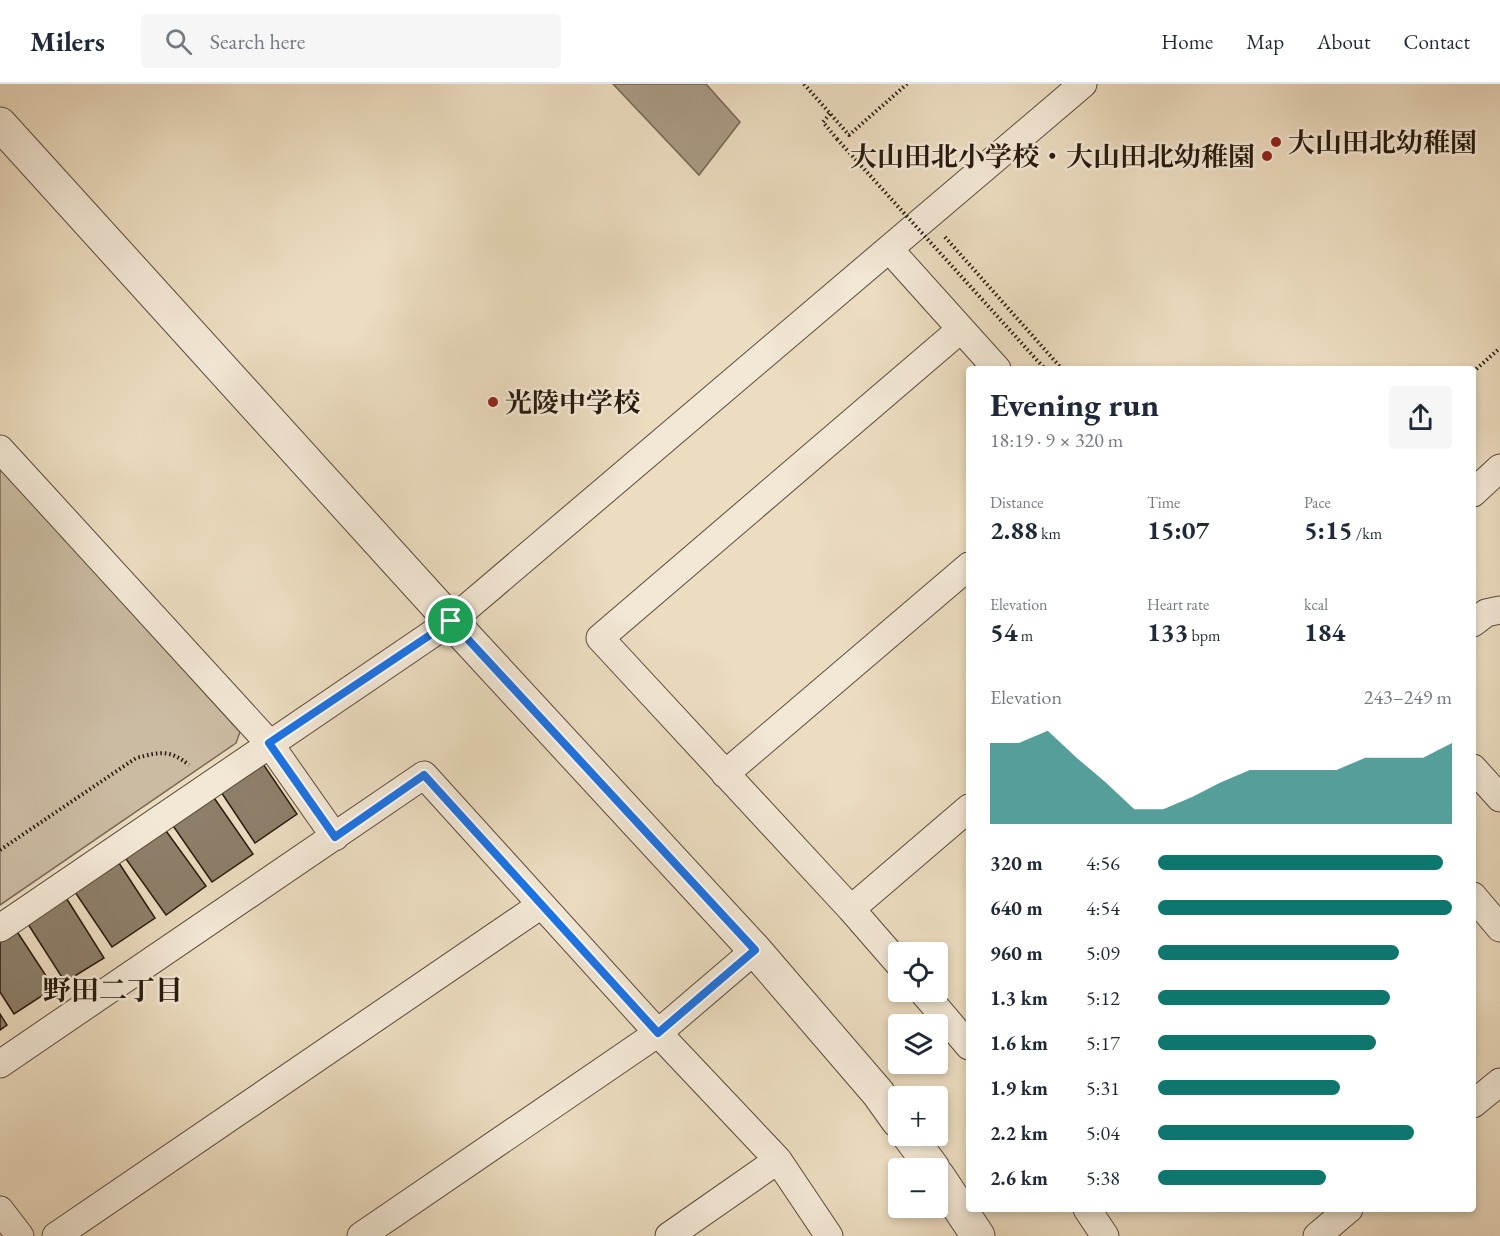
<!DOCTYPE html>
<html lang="en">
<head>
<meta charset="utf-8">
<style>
  :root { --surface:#fff; --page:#f6f6f7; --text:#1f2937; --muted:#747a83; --line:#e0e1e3; --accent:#0f766e }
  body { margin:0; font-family:"EB Garamond","Noto Serif JP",serif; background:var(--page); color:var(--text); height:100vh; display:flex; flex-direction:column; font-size:22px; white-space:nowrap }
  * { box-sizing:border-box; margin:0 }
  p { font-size:20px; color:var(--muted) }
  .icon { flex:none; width:33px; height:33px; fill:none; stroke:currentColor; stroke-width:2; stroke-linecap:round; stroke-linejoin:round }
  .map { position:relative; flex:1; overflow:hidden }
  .details { position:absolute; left:966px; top:282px; width:510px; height:846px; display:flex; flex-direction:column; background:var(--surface); border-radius:6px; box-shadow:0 3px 9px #0003 }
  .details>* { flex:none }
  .controls { position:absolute; left:888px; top:858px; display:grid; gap:12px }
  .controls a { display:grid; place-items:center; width:60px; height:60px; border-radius:6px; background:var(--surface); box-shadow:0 3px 9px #0003; font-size:30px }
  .pin { position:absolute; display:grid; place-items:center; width:51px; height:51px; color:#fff; margin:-26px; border:3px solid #fff; border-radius:50%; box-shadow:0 2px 6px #0007 }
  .round { display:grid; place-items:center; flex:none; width:63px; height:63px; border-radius:6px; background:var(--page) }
  .headline { display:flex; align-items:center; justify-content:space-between; height:102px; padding:0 24px }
  h1 { font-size:33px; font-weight:700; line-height:45px }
  .stats { display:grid; grid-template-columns:repeat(3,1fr); gap:9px; height:102px; padding:6px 24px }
  .stats div { display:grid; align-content:center }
  .stats b { font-size:26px; font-weight:700 }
  .stats small { font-size:16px; font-weight:400 }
  .stats p { font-size:16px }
  .chart { height:168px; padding:12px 24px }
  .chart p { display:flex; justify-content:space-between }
  .chart svg { width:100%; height:108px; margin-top:6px; fill:var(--accent); opacity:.7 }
  ul { padding:0 24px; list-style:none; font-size:20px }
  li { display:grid; grid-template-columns:96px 72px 1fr; align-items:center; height:45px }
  li i { height:15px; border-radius:8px; background:var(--accent) }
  header { display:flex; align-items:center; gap:36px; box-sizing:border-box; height:84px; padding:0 30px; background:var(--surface); border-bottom:2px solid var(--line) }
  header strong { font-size:28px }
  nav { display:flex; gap:33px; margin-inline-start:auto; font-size:21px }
  .search { width:420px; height:54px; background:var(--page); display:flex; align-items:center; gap:15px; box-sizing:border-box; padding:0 21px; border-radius:6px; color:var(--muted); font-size:22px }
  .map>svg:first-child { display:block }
</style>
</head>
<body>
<header>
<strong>Milers</strong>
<div class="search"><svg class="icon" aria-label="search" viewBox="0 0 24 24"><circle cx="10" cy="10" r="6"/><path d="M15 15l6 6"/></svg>Search here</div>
<nav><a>Home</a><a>Map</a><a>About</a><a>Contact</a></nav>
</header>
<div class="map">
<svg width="1500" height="1152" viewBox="0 0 1500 1152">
  <rect width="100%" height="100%" fill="#ecdcc0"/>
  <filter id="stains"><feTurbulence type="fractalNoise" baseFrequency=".00333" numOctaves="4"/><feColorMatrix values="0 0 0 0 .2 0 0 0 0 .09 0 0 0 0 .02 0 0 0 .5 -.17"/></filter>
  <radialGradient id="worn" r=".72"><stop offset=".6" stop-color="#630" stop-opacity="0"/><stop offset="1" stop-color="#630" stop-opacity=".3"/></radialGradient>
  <path fill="#cbbba2" stroke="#7a6a58" stroke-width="1.5" d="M 0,383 L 240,648 L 236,659 L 0,821 Z"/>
  <path fill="#a99a83" stroke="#756754" stroke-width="1.5" d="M 613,0 L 706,0 L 740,38 L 699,91 Z"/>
  <path fill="#8e7f6a" stroke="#281a0d" stroke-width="1.5" d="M 259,674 L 297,730 L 255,759 L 217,702 Z
    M 210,708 L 253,770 L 212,798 L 169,736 Z
    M 161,740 L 206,802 L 166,831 L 121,768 Z
    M 117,776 L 155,834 L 112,863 L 73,805 Z
    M 65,812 L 104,874 L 65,898 L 26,837 Z
    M 14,843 L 54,904 L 14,930 L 0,908 L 0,852 Z
    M 0,930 L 7,941 L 0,946 Z"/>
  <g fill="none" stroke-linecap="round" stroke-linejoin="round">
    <g stroke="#594a3a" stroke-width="29">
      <path id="minor" d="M 890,166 L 997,285
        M 0,365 L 269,659 L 335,753
        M 1473,409 L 1500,384
        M 1473,539 L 1486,529 L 1500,526
        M 1473,684 L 1500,714
        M 725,690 L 969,482
        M 1473,812 L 1500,844
        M 851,825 L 969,724
        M 0,844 L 451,537 L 1083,0
        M 898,879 L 851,825 L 600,554 L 961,245
        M 923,908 L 969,962
        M 0,980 L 424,691 L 658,949 L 778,1076 L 829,1152
        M 1473,1020 L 1500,998
        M 1087,1125 L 1105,1152
        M 0,1126 L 20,1152
        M 56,1152 L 541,821
        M 361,1152 L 658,949 L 755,866
        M 669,1152 L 778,1076
        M 1317,1152 L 1349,1125"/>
    </g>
    <g stroke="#594a3a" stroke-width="35">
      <path id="tertiary" d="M 0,40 L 451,537 L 755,866 L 878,1009 L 898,1037
        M 909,1052 L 933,1084
        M 938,1092 L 978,1152"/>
    </g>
    <path stroke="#281a0d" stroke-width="4" stroke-dasharray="1.5 3" stroke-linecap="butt" d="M 804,0 L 849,51 L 907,0
      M 830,30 L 823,38 L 837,55
      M 945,153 L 1062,285
      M 1473,288 L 1500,264
      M 0,766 L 136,674 C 160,668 169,665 189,681"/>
    <use href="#minor" stroke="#f3e8d6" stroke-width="27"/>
    <use href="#tertiary" stroke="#f3e8d6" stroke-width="33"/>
    <path stroke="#281a0d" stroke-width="4" stroke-dasharray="1.5 3" stroke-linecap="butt" d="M 837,55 L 1045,285"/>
  </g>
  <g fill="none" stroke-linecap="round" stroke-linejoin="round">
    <g stroke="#fff" stroke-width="12">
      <path id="route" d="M 451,537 L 755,866 L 658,949 L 424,691 L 335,753 L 269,659 Z"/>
    </g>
    <use href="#route" stroke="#1a73e8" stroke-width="8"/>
  </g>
  <g fill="#8f2418" stroke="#f3e8d6" stroke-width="2">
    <circle cx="1276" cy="58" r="6"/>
    <circle cx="1267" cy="72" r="6"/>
    <circle cx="493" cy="318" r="6"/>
  </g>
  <g text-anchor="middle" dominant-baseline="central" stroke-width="5" stroke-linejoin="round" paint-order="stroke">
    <g font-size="27" font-weight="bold" fill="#281a0d" stroke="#f3e8d6" text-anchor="start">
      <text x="1288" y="58">大山田北幼稚園</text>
      <text x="1255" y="72" text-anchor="end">大山田北小学校・大山田北幼稚園</text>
      <text x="505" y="318">光陵中学校</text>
    </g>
    <g font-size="28" font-weight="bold" fill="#281a0d" stroke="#f3e8d6">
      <text x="113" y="906">野田二丁目</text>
    </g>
  </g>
  <rect width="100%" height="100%" filter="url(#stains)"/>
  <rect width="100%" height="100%" fill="url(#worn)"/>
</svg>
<div class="controls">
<a><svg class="icon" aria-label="locate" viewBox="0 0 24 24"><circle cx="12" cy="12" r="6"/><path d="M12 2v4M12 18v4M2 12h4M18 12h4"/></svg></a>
<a><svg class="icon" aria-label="layers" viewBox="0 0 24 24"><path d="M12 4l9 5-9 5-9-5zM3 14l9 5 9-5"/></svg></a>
<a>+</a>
<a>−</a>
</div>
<div class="pin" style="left:451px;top:537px;background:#1e9e55"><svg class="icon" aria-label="arrive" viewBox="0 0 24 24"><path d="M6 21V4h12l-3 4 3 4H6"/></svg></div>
<section class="details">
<div class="headline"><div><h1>Evening run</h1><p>18:19 · 9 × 320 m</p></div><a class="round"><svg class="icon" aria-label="share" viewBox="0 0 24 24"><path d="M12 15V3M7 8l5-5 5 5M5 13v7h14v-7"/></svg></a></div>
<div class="stats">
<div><p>Distance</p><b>2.88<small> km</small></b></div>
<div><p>Time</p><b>15:07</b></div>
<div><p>Pace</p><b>5:15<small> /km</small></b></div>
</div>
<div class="stats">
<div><p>Elevation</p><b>54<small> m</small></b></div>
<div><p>Heart rate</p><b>133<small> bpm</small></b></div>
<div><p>kcal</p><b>184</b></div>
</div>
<div class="chart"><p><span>Elevation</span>243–249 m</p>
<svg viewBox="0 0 160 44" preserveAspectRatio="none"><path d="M0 44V11L10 11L20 6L30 17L40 27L50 38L60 38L70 33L80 27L90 22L100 22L110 22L120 22L130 17L140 17L150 17L160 11V44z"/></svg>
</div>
<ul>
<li><b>320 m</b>4:56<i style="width:97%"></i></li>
<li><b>640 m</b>4:54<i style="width:100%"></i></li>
<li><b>960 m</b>5:09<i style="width:82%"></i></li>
<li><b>1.3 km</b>5:12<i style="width:79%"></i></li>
<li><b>1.6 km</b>5:17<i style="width:74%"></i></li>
<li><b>1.9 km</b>5:31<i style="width:62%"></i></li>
<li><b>2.2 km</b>5:04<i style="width:87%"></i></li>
<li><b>2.6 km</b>5:38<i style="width:57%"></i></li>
</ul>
</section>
</div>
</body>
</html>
